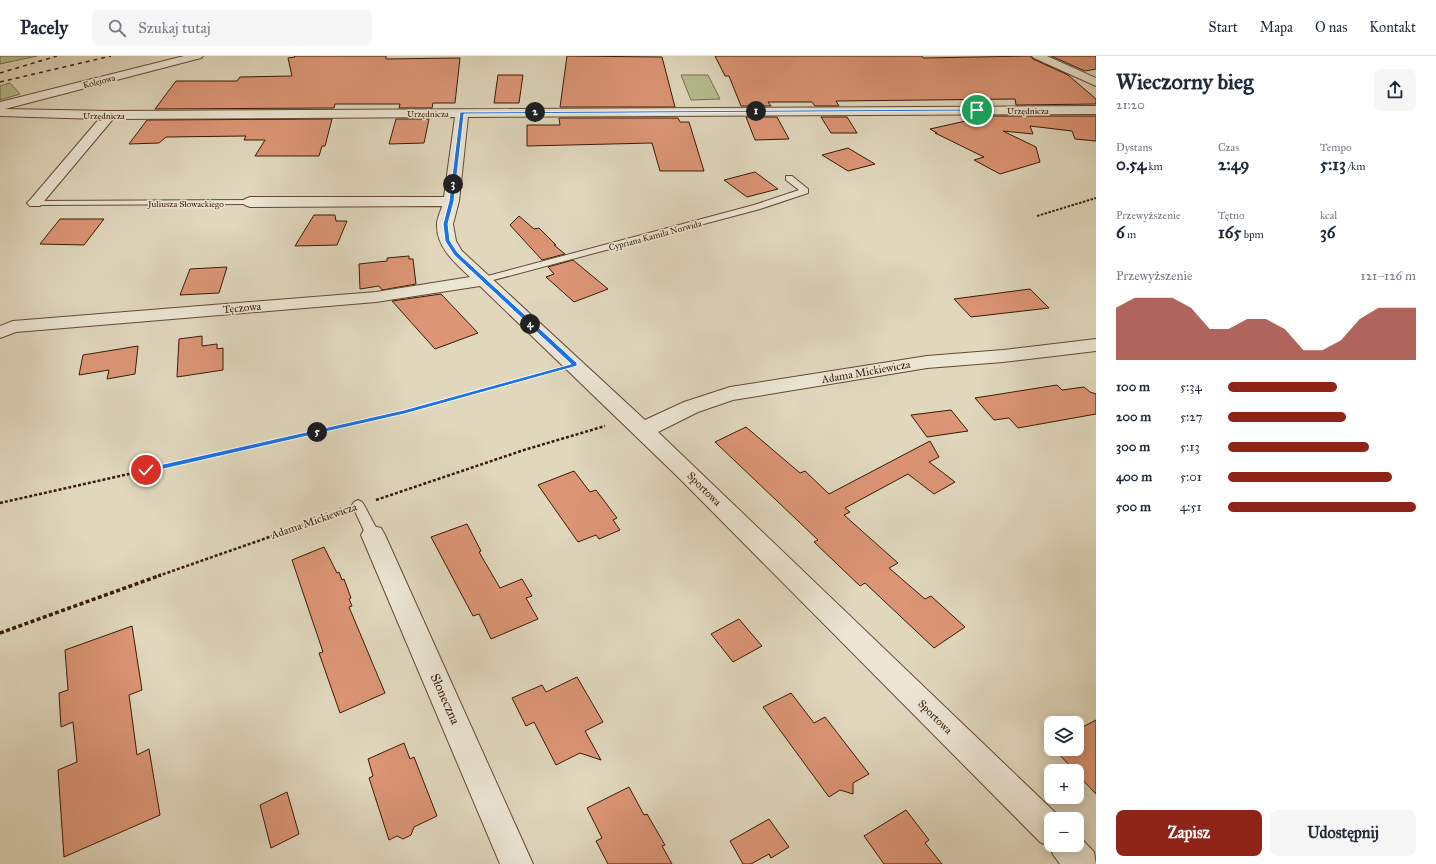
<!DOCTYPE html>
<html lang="pl">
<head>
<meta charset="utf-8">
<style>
  :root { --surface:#fff; --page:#f6f6f7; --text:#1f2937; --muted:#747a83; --line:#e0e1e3; --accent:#8f2418 }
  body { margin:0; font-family:"IM FELL Great Primer",serif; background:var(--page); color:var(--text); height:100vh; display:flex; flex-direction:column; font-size:15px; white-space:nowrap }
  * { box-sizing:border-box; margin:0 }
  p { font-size:13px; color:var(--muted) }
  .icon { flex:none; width:22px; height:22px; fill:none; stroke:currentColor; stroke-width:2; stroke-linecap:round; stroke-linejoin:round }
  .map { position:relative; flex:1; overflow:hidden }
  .panel { display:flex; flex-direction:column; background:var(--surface); width:340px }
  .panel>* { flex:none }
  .controls { position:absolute; left:1044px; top:660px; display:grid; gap:8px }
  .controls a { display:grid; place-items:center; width:40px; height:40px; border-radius:8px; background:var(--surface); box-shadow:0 2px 10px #0003; font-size:20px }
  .pin { position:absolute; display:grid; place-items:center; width:34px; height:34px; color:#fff; margin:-17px; border:2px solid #fff; border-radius:50%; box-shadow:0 1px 4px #0007 }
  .km { position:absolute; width:20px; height:20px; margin:-10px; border-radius:50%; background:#222; color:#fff; font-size:11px; line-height:20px; text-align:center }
  .round { display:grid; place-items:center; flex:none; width:42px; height:42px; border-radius:8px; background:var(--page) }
  .summary { display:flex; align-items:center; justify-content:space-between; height:68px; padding:0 20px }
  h1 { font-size:22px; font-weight:700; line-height:30px }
  .metrics { display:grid; grid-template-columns:repeat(3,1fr); gap:6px; height:68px; padding:4px 20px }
  .metrics div { display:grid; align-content:center }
  .metrics b { font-size:17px; font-weight:700 }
  .metrics small { font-size:11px; font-weight:400 }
  .metrics p { font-size:11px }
  .chart { height:112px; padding:8px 20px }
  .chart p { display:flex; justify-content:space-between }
  .chart svg { width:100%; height:72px; margin-top:4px; fill:var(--accent); opacity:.7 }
  .button { display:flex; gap:8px; margin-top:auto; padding:8px 20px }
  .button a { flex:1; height:46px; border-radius:8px; background:var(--accent); color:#fff; font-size:16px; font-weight:700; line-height:46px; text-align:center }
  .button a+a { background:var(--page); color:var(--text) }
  ul { padding:0 20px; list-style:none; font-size:13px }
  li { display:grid; grid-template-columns:64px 48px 1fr; align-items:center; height:30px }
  li i { height:10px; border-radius:5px; background:var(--accent) }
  header { display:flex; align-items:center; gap:24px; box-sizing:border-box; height:56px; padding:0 20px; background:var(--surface); border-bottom:1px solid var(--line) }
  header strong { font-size:19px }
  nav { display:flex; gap:22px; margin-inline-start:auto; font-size:14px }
  .search { width:280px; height:36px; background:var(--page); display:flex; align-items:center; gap:10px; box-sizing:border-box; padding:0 14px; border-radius:8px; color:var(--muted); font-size:15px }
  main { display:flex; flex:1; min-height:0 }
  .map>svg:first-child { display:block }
</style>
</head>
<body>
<header>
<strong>Pacely</strong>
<div class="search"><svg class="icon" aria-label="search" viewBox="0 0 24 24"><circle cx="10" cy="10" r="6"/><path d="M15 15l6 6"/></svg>Szukaj tutaj</div>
<nav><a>Start</a><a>Mapa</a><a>O nas</a><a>Kontakt</a></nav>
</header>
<main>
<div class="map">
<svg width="1096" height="808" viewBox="0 0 1096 808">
  <rect width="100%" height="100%" fill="#e0d7bd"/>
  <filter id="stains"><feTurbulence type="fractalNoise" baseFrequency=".005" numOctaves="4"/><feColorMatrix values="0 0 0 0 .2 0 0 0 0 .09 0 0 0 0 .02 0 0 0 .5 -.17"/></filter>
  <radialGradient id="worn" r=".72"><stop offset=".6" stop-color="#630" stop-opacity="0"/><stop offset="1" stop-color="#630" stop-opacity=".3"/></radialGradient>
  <path fill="#b5be8f" stroke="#786c4a" d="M 0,0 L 37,0 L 0,8 Z
    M 681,19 L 708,19 L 720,43 L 691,44 Z
    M 10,27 L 20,38 L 0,44 L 0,30 Z"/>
  <path fill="#dc9575" stroke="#3a1a05" d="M 294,0 L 386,0 L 386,3 L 460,2 L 455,47 L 433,47 L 432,52 L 399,52 L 400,48 L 335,48 L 334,52 L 155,53 L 176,25 L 237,25 L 240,21 L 292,20 L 288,2 L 295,1 Z
    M 567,0 L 662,1 L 675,51 L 560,51 Z
    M 715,0 L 921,0 L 924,2 L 1030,0 L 1033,3 L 1068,19 L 1096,43 L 1096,48 L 1016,49 L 1015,43 L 836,45 L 839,50 L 815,50 L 812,46 L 768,46 L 771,50 L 741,50 L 729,20 L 725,20 Z
    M 1051,0 L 1096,0 L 1096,13 L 1085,15 Z
    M 498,19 L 523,19 L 519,47 L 494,47 Z
    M 988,60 L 1096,60 L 1096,85 L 1075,83 L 1072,75 L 1030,70 L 1033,78 L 1003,75 L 1036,91 L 1040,106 L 1000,118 L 974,104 L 984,101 L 935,77 L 937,77 L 930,73 Z
    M 746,61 L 777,61 L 789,83 L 755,84 Z
    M 821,61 L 847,61 L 857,77 L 831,77 Z
    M 559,62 L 678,62 L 680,66 L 689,66 L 704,115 L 660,115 L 652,87 L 527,90 L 527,69 L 560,69 Z
    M 332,63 L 325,90 L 322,90 L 319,100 L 255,100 L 265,84 L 244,84 L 246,80 L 166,81 L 159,87 L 129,88 L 147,64 Z
    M 396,63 L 429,63 L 424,87 L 389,88 Z
    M 848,92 L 875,108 L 848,115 L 822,99 Z
    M 755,116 L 778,133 L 747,141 L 724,124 Z
    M 314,159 L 335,159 L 336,165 L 347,165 L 337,189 L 295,190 Z
    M 519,160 L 534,173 L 539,172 L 556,189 L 554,189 L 565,198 L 542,204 L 510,169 Z
    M 60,163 L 104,163 L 84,189 L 40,188 Z
    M 409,200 L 409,203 L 413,203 L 416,228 L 382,234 L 379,230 L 360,233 L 359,208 L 387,205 L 387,202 Z
    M 573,204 L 608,233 L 574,246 L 546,221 L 554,218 L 548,211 Z
    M 227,211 L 219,237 L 180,239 L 190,213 Z
    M 1030,233 L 1049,252 L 971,261 L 954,243 Z
    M 441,238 L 478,277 L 435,293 L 392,245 Z
    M 202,280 L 202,290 L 217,288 L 217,293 L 223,292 L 223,314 L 177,321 L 179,283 Z
    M 138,290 L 135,318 L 107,323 L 109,314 L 79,319 L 83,299 Z
    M 1057,329 L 1062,334 L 1084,331 L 1090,336 L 1096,338 L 1096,358 L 1018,372 L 1009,362 L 994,364 L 975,342 Z
    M 951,354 L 968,375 L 927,381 L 911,359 Z
    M 746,371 L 800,417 L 805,415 L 829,438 L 930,385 L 939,401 L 929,406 L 955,426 L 934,438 L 908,418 L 845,452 L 850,456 L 844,459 L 898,507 L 889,512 L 925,543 L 931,540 L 965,571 L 934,592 L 865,527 L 860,530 L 814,486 L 818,484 L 715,386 Z
    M 574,415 L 590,436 L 596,434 L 617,462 L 613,464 L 620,474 L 599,483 L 596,479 L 578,486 L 538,429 Z
    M 467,468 L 481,495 L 479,496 L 500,532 L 522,523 L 532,540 L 526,542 L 538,563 L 491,583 L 479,558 L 473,560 L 431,481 Z
    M 324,491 L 337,517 L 339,516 L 342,524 L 344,523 L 351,542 L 349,543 L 352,550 L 349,551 L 385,637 L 340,657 L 319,597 L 323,596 L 292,504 Z
    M 739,563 L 762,590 L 733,606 L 711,578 Z
    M 132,570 L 142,634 L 129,639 L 137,699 L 149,693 L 160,759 L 64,801 L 58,714 L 77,706 L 73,666 L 61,671 L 59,637 L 68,634 L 65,594 Z
    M 577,621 L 603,666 L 585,675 L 601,704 L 580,697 L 556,709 L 534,666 L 526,670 L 512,642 L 542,629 L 546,636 Z
    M 791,637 L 814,667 L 825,661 L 869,718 L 853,727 L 853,738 L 840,734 L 829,741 L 763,651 Z
    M 1096,664 L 1096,738 L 1077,718 L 1077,715 L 1075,715 L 1054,693 L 1077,693 L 1077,674 Z
    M 404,687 L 410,703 L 414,701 L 437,760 L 414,771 L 411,779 L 403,783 L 397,780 L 389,784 L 369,722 L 373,720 L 368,703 Z
    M 629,731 L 644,759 L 647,758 L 665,789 L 662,790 L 672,808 L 608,808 L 596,785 L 602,782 L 587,752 Z
    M 287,736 L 299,778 L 271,792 L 260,749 Z
    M 906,754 L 929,784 L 925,787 L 942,808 L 884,808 L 864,780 Z
    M 769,763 L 789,791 L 771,802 L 769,798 L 751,808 L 743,808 L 730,785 Z"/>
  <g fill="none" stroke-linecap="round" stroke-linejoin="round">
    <g stroke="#644933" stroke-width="2">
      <path id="service" d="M 786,120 L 792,120 L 808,133 L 808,137 L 760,153 L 486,226 L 480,226 L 478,224 L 480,222 L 754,149 L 799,134 L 786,124 Z
        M 250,144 L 254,146 L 253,148 L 35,149 L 31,147 L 35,145 Z
        M 358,444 L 362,446 L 364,449 L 380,479 L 378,483 L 373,484 L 368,483 L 366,479 L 352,449 L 354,446 Z"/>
    </g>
    <g stroke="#644933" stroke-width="2">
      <path id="minor" d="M 184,0 L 203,0 L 201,2 L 5,53 L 109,55 L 1096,50 L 1096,58 L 468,61 L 459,145 L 453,168 L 456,185 L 462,195 L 645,364 L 684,346 L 730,331 L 927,300 L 1003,294 L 1096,283 L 1096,295 L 1003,306 L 927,312 L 733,344 L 698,356 L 658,376 L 1062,763 L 1051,763 L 1051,789 L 1077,789 L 1077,778 L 1094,796 L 1096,808 L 1060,808 L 1054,800 L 1049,790 L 1040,786 L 678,421 L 480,230 L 376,246 L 16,276 L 0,282 L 0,270 L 13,265 L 376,236 L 470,221 C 455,207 436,191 437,168 C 437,162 441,155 442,150 L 250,151 L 245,149 L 242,146 L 245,143 L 250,141 L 444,141 L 455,61 L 113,63 L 40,150 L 30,150 L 27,147 L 30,144 L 99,63 L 0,60 L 0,46 Z
        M 1032,0 L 1047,0 L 1096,22 L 1096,30 L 1034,2 Z
        M 373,470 L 381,472 L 385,479 L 533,808 L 500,808 L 361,479 L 365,472 Z"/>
    </g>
    <path stroke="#3a1a05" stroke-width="2" stroke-dasharray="2.5 1.5" stroke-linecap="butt" d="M 1037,160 L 1096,142"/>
    <path stroke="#3a1a05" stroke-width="2.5" stroke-dasharray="3 2" stroke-linecap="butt" d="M 376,444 L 524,394 L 605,370
      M 0,447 L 404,356 L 549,316
      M 158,520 L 341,456"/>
    <path stroke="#3a1a05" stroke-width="3.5" stroke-dasharray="4 2.5" stroke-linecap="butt" d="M 0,577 L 161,519"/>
    <use href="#service" fill="#ebe5d4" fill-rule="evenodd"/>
    <use href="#minor" fill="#ebe5d4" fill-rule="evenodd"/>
    <path stroke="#3a1a05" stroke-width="1.5" stroke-dasharray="4 4" stroke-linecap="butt" d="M 0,17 L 57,0
      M 0,26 L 111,0"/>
  </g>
  <path fill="#1a73e8" stroke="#fff" d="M 977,53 L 978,55 L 464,58 L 454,145 L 448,168 L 450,185 L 458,197 L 577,307 L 577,310 L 404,358 L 146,417 L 143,414 L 146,412 L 404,354 L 571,308 L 454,199 L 445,185 L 443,168 L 449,145 L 460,56 Z"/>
  <g text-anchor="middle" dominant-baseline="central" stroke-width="3" stroke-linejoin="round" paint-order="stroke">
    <g font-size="9" fill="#3a1a05" stroke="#ebe5d4">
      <text transform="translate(99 25) rotate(-14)">Kolejowa</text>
      <text x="1028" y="54">Urzędnicza</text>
      <text x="428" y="57">Urzędnicza</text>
      <text x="104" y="59">Urzędnicza</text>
      <text x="186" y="147">Juliusza Słowackiego</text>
      <text transform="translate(655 179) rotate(-15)">Cypriana Kamila Norwida</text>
    </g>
    <g font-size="11" fill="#3a1a05" stroke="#ebe5d4">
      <text transform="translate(242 252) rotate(-5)">Tęczowa</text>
      <text transform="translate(866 316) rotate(-10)">Adama Mickiewicza</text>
      <text transform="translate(704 433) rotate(45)">Sportowa</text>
      <text transform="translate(314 465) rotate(-19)">Adama Mickiewicza</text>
      <text transform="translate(935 661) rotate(45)">Sportowa</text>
    </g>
    <g font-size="13" fill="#3a1a05" stroke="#ebe5d4">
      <text transform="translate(445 643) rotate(66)">Słoneczna</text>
    </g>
  </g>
  <rect width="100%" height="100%" filter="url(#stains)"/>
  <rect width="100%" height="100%" fill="url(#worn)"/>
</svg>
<div class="controls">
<a><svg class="icon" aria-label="layers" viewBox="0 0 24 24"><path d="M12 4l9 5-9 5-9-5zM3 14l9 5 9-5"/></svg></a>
<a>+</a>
<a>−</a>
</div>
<div class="pin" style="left:977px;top:54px;background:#1e9e55"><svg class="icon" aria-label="arrive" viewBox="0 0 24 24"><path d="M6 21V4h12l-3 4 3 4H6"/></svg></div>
<div class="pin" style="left:146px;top:414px;background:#d93025"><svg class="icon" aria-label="check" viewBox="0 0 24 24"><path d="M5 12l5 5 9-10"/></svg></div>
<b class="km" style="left:756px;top:55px">1</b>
<b class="km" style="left:535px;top:56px">2</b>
<b class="km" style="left:453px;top:128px">3</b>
<b class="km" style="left:530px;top:268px">4</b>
<b class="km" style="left:317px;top:376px">5</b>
</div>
<section class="panel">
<div class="summary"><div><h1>Wieczorny bieg</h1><p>21:20</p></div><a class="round"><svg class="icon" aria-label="share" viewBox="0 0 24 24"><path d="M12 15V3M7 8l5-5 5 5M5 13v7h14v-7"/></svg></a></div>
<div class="metrics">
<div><p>Dystans</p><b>0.54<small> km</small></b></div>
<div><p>Czas</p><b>2:49</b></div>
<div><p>Tempo</p><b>5:13<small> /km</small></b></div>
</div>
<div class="metrics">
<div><p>Przewyższenie</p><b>6<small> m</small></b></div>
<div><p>Tętno</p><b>165<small> bpm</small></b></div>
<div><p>kcal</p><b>36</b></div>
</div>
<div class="chart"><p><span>Przewyższenie</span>121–126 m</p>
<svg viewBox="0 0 160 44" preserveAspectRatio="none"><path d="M0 44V12L10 6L20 6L30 6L40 12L50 25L60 25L70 19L80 19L90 25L100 38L110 38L120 32L130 19L140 12L150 12L160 12V44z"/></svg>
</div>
<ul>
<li><b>100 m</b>5:34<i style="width:58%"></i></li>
<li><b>200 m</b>5:27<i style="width:63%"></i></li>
<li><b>300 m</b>5:13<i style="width:75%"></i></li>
<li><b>400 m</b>5:01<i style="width:87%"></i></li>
<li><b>500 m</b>4:51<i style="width:100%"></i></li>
</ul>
<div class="button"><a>Zapisz</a><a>Udostępnij</a></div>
</section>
</main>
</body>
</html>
